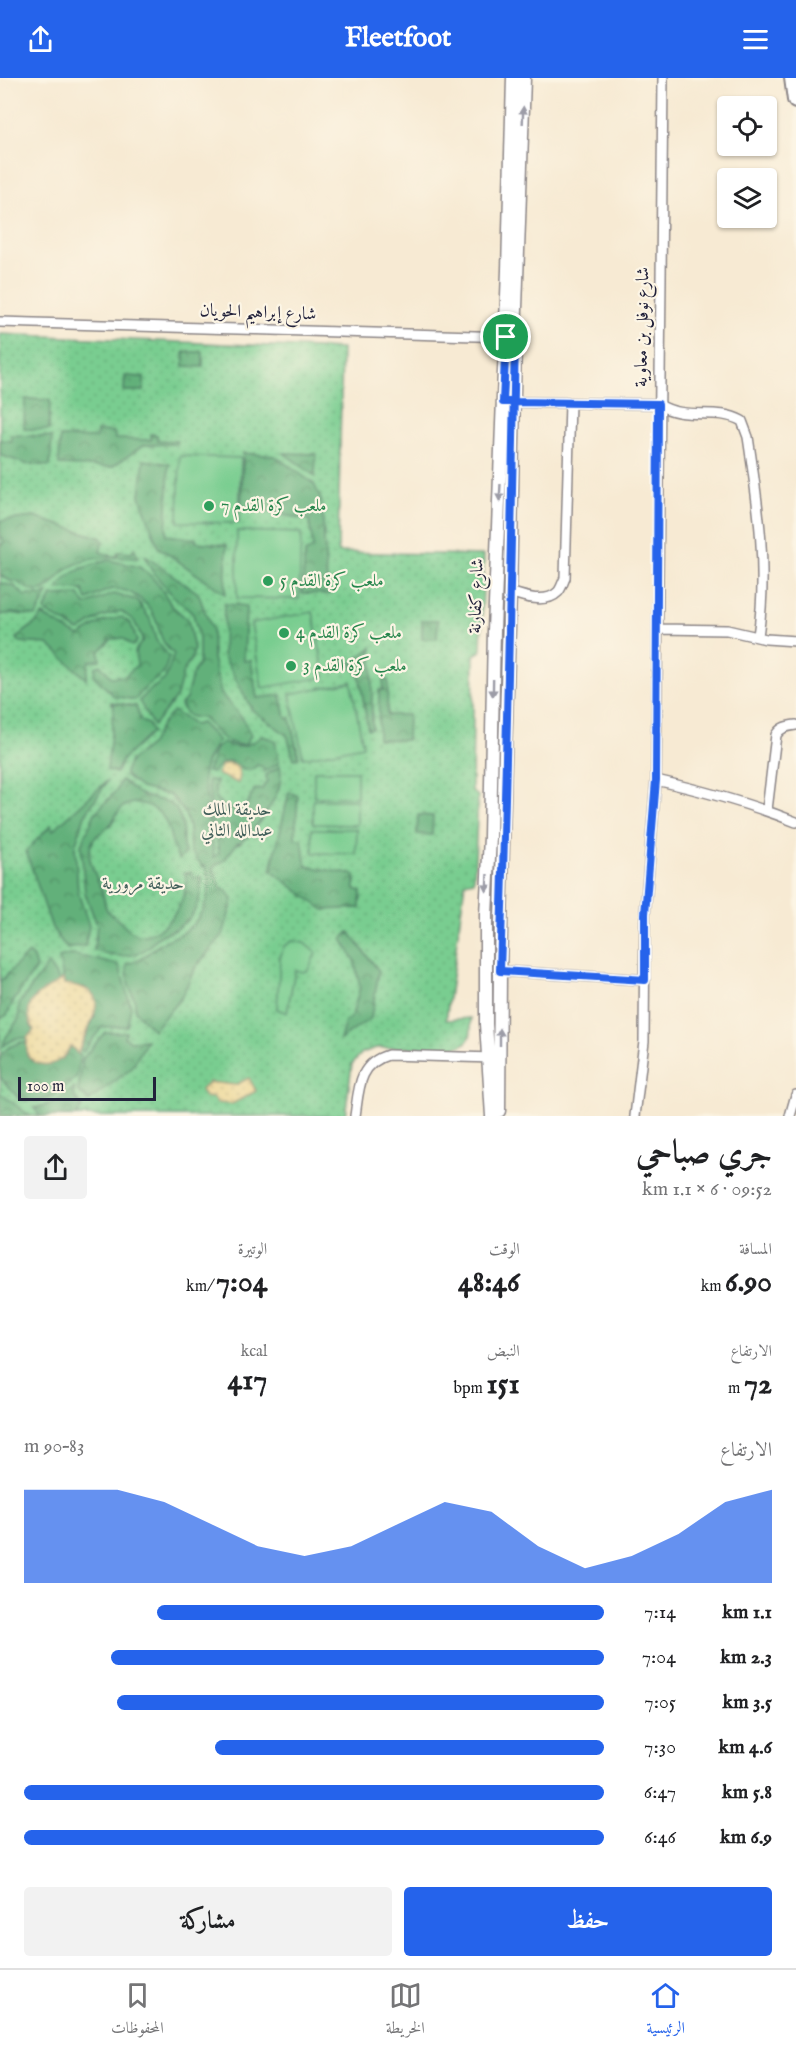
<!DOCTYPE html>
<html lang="ar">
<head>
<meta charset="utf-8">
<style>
  :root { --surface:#fff; --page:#f2f2f2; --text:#202124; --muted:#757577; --line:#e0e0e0; --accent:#2563eb }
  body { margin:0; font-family:"IM FELL English",Amiri,serif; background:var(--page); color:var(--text); direction:rtl; height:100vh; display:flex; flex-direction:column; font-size:22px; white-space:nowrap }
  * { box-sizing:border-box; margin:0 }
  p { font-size:20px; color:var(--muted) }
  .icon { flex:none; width:33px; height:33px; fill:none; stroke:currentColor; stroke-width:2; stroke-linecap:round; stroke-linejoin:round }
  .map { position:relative; height:1038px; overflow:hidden; direction:ltr }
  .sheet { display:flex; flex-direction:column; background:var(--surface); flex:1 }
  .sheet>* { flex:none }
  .controls { position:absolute; left:717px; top:18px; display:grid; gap:12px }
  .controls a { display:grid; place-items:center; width:60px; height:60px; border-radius:6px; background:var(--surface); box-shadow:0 2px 4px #0004; font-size:30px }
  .scale { position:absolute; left:18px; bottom:15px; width:138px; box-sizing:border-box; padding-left:6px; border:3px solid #22223b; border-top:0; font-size:16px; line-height:21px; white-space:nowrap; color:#22223b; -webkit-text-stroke:4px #fcf5e5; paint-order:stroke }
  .pin { position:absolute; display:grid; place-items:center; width:51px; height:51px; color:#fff; margin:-26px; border:3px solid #fff; border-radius:50%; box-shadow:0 2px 6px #0007 }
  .round { display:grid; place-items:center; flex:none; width:63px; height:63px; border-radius:6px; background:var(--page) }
  .overview { display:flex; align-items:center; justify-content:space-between; height:102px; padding:0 24px }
  h1 { font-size:33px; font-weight:700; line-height:45px }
  .stats { display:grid; grid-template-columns:repeat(3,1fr); gap:9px; height:102px; padding:6px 24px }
  .stats div { display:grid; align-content:center }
  .stats b { font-size:30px; font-weight:700 }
  .stats small { font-size:16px; font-weight:400 }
  .stats p { font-size:16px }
  .chart { height:168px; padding:12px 24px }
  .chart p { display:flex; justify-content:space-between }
  .chart svg { width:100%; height:108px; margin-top:6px; fill:var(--accent); opacity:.7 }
  .button { display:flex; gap:12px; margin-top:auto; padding:12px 24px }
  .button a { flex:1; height:69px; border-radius:6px; background:var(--accent); color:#fff; font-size:24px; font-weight:700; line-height:69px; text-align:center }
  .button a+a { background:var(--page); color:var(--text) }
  ul { padding:0 24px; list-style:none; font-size:20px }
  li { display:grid; grid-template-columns:96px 72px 1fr; align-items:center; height:45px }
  li i { height:15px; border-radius:8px; background:var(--accent) }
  header { display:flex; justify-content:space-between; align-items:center; height:78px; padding:0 24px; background:var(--accent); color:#fff; font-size:27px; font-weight:700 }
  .menu { display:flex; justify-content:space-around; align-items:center; height:84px; border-top:2px solid var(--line); background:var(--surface); font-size:16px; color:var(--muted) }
  .menu a { display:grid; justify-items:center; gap:3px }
  .menu .selected { color:var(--accent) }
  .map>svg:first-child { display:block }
</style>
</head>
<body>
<header><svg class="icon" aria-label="menu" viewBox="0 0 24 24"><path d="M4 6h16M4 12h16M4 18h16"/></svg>Fleetfoot<svg class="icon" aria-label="share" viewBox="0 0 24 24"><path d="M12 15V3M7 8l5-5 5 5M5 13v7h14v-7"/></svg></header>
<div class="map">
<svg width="796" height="1038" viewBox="0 0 796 1038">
  <defs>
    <pattern id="grass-dots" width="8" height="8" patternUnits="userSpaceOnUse" patternTransform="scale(1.5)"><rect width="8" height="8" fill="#79cd90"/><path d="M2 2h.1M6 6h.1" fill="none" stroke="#68b07d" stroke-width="1.8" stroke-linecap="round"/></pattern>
    <pattern id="forest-crowns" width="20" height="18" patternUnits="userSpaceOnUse" patternTransform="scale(1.5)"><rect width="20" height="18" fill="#62b07a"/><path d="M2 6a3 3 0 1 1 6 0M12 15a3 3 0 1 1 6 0" fill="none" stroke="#508f65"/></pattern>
    <pattern id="sand-dots" width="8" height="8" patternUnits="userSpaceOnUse" patternTransform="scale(1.5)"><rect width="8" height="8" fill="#eeda9e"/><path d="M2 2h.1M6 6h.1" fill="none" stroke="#ccbb89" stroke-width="1.8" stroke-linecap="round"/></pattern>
  </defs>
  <rect width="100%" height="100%" fill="#fcf5e5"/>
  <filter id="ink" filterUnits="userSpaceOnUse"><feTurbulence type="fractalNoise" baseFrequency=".0167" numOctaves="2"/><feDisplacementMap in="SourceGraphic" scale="12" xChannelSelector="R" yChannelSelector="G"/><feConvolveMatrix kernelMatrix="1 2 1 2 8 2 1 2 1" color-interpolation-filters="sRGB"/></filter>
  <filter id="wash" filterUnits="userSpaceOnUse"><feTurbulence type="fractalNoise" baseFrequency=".008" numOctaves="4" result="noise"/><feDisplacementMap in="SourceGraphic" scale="24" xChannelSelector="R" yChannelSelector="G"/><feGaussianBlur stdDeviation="1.35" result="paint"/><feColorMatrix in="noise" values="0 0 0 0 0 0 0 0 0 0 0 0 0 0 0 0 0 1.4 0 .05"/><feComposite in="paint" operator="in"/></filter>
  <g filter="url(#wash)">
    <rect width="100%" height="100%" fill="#f7ead3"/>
    <path fill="url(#grass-dots)" stroke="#4e7866" stroke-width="1.5" d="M 0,256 L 342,271 L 338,474 L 484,477 L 481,573 L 474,577 L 472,713 L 478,718 L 474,803 L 465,805 L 446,942 L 471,940 C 471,954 473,965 457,969 L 376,970 L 362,975 L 352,986 L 345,1038 L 0,1038 Z"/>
    <path fill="url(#forest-crowns)" stroke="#42695a" stroke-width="1.5" d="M 184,274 L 203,274 L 203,289 L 184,288 Z
      M 125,298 L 144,299 L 144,313 L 124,313 Z
      M 25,321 L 50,322 L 49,352 L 24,351 Z
      M 97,353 L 114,354 L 115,361 L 151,362 L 151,356 L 157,357 L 158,362 L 177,363 L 177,366 L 144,367 L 112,389 L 59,387 L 60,359 L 96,360 Z
      M 11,357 L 52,359 L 50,388 L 26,386 L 0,377 L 0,362 L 12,363 Z
      M 243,375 L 275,378 L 314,406 L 322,424 L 326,495 L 330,516 L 302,515 L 305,475 L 313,470 L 309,442 L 241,429 Z
      M 284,375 L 316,376 L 315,398 Z
      M 144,382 L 169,386 L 166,457 L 196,461 L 196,464 L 227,467 L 225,516 L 158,469 L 140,418 Z
      M 34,439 L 101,460 L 103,463 L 100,474 L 116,479 L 118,474 L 132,475 L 134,470 L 138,480 C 114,479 97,477 74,487 C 52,497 50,530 16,503 L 12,504 L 0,497 L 0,467 L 4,464 L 3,460 L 0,460 L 0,443 Z
      M 144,477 L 198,515 L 212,552 L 213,580 L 221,616 L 242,640 L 251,657 L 245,667 C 225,668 216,654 203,640 C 189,639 188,640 180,627 L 186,621 L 192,597 L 199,585 L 199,560 L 193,536 L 173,518 L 152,493 Z
      M 109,482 L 139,489 L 151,498 L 161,510 L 171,527 L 188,542 L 194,571 L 192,580 L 183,594 L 177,618 L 153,648 L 139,623 L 149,613 L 165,601 L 174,576 C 161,566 161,557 156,543 C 151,526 132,511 113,511 C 106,512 94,519 87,522 L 83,512 L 58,511 C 68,492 90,487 109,482 Z
      M 0,505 L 14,508 L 25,518 L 37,516 L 41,518 L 48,515 L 36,538 L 11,535 L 0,537 Z
      M 113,516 L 137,522 L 150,541 L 156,562 L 169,579 L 164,595 L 147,608 L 135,622 L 114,618 L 94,598 L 95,589 L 101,587 L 111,599 L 125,598 L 137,587 L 135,573 L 143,562 L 134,543 L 121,533 L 101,539 L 79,553 L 44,533 L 52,518 L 79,517 L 85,527 Z
      M 224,526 L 246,528 L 244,583 L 251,582 L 257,620 L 281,617 L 286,640 L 290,640 L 299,680 L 294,681 L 287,657 L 252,632 L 223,577 Z
      M 42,537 L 79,558 L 102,544 L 122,539 L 131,546 L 137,563 L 132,568 L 123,560 L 111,561 L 99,574 L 100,582 L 89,583 L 86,601 L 48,566 L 19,564 L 17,560 C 25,552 37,546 42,537 Z
      M 422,542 L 438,542 L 437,561 L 422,561 Z
      M 372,569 L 372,650 L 368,651 L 359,596 L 350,586 Z
      M 383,602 L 388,602 L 387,637 L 408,637 L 407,662 L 378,661 L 379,612 L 383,612 Z
      M 111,624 L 136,628 L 141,643 L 148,646 L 152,654 L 123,681 L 116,695 L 107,692 L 114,627 Z
      M 173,633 L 194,647 L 201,645 L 218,662 L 206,685 L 203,698 L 207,723 L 205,735 L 211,751 L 214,779 L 219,775 L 215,750 L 209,740 L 210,725 L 208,702 L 217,703 L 215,711 L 216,721 L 227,731 L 241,731 L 249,723 L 254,712 L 262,711 L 267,703 L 266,697 L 280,688 C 286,715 262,739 248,759 L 246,758 L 240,765 L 238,764 L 224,783 L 217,786 L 213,791 L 222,812 L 225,811 L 233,822 L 223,857 L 195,890 L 181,920 L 153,952 L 135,933 L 135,924 L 128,905 L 127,886 C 140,884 148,874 159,867 C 167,861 176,859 184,854 C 204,841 215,810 205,787 L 203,789 L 190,772 L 189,750 L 185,735 L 170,717 L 141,710 L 125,697 L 125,694 L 130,683 L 151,666 L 163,644 Z
      M 262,658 L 275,662 L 279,685 L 264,694 L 263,689 L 257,687 L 253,691 L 243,692 C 233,679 221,681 213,695 L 207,694 L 216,670 L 223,665 C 240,672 248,668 262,658 Z
      M 108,702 L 85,737 L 75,768 L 78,814 L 89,848 L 85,868 L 67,871 L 52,850 L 26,773 L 51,747 L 53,752 Z
      M 121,702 C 128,705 133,713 140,716 C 162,726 176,717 182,747 C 184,757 180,767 186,775 L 179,781 C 169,765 173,761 167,747 C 161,730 139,719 123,729 C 116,734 115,742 109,748 C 102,755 95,756 91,767 C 86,783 96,796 101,810 C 104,817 104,825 107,832 C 110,836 114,837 117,841 C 125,847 128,855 139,857 C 165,860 192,818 185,795 L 191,794 L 193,800 L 201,799 C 203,819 195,840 177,850 C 172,853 165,855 160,858 C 156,860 154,864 150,868 C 135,881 112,880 94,872 L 97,847 L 85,815 L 81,768 L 95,735 L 117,712 Z
      M 289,714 L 298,718 L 295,761 L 302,761 L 306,788 L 355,797 L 355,811 L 361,813 L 360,830 L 324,832 L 271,793 Z
      M 418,737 L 433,738 L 432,757 L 417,756 Z
      M 349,854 L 379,893 L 371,940 L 340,962 L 345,944 L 352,938 L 360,909 L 354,882 L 342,861 Z
      M 28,875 L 33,880 L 36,890 L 13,924 L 7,937 L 0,941 L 0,904 Z
      M 70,877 C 87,878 102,884 119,887 L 131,929 L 127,948 L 102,949 L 83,974 L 79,971 L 95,938 L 85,910 L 64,906 L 59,880 Z
      M 48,886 L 60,903 L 34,920 L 31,948 L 34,952 L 27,960 L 16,960 L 3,968 L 6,959 L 19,940 L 19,926 Z
      M 105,954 L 126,954 L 124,959 L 131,963 L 147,962 L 132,990 L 89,1023 L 78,1013 L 83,980 Z
      M 21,964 L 27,965 L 27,976 L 32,983 C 53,989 58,984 71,968 L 80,978 L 77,999 L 54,1019 L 38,1023 L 20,1022 L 0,999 L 0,978 L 9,969 Z
      M 74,1010 L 74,1018 L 82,1028 L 77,1038 L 40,1038 L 34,1030 L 54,1025 Z
      M 0,1015 L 30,1038 L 0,1038 Z"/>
    <path fill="url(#sand-dots)" stroke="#887e6c" stroke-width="1.5" d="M 228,685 C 239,687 242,695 238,705 L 217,696 L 222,687 Z
      M 63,901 L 64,906 C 122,911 85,946 78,976 L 71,968 C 68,972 65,977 62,980 C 51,990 33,988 27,976 L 27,960 L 34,952 C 18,923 42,914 63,901 Z
      M 249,1000 L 256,1013 L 232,1026 L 217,1025 L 214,1020 L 205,1019 L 201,1012 L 209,1004 L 235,1007 Z"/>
    <path fill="#79cd90" stroke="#4e7866" stroke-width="1.5" d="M 180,378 L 241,380 L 239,445 L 178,444 Z
      M 237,453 L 301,455 L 299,521 L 237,520 Z
      M 313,534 L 325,599 L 262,610 L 251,545 Z
      M 351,604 L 363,668 L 303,680 L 290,616 Z
      M 314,693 L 357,693 L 357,719 L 314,719 Z
      M 313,722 L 357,722 L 357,747 L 313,746 Z
      M 312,751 L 357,751 L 356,776 L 313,775 Z
      M 292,863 L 304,865 L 316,875 L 308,892 L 303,894 L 295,892 L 287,935 L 277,931 L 280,880 L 284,868 Z"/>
  </g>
  <g filter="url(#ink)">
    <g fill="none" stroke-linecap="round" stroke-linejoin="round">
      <g stroke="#8c8687" stroke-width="12">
        <path id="street" d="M 0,244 L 509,259
          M 508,324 L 658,326 C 685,344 715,328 742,343 L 748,359 C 758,426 768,491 758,558
          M 510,514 C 524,519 546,526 558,514 C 561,511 563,504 565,500 L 570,325
          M 659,551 L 727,552 L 766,561 L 796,563
          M 656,702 C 704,713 751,726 796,744
          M 767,732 L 776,657 C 781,649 787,648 796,647
          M 500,893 L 645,902
          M 355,1038 C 359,1011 358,986 388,977 L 494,980
          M 635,1038 L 644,963 L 645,836 L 656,702 L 663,0
          M 790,1038 L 796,1017"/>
      </g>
      <g stroke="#8c8687" stroke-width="15">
        <path id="secondary" d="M 499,1033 L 500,893 L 505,677 L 510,514 L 515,259 L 524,0
          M 492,1038 L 486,946 L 486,837 L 490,759 L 494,552 L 508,192 L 513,0"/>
      </g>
      <g stroke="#8c8687" stroke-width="20">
        <path id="highway" d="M 793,0 L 796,22"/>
      </g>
      <use href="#street" stroke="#fff" stroke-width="9"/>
      <use href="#secondary" stroke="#fff" stroke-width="12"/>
      <use href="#highway" stroke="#fff" stroke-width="16"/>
    </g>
    <defs><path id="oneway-solid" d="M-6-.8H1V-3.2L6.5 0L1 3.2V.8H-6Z" transform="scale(1.5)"/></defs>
    <g fill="#9c9ca7">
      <use href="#oneway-solid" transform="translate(523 37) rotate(-88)"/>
      <use href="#oneway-solid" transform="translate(500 415) rotate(93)"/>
      <use href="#oneway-solid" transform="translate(493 610) rotate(91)"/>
      <use href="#oneway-solid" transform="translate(487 805) rotate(93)"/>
      <use href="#oneway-solid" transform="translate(500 959) rotate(-90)"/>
    </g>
  </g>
  <g fill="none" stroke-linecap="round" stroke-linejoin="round" filter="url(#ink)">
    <g stroke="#fff" stroke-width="12">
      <path id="route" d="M 506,259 L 515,259 C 511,471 507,682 500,893 L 645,902 L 645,836 L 656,702 L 658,326 L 514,324 L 503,324 L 506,259"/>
    </g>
    <use href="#route" stroke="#2563eb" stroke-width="8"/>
  </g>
  <g fill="#2e9e5b" stroke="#fcf5e5" stroke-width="2">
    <circle cx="209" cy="428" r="6"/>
    <circle cx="268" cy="503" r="6"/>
    <circle cx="284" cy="555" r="6"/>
    <circle cx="291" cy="588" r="6"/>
  </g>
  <g text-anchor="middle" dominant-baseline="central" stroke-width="4.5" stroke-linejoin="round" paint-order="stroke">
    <g font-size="18" fill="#22223b" stroke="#fcf5e5">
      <text transform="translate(258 235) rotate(2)">شارع إبراهيم الحويان</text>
      <text transform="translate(643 249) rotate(-89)">شارع نوفل بن معاوية</text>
      <text transform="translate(477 518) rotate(-88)">شارع كفارنة</text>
    </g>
    <g font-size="18" fill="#27864d" stroke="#fcf5e5" text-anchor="start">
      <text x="221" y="428">ملعب كرة القدم 7</text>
      <text x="280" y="503">ملعب كرة القدم 5</text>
      <text x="296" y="555">ملعب كرة القدم 4</text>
      <text x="303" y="588">ملعب كرة القدم 3</text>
    </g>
    <g font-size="18" fill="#405e59" stroke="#fcf5e5">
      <text x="237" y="732">حديقة الملك<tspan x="237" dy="21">عبدالله الثاني</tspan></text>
      <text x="143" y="806">حديقة مرورية</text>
    </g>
  </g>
</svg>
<div class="controls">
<a><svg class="icon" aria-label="locate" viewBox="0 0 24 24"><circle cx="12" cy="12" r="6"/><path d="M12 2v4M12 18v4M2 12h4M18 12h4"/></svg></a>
<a><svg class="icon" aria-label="layers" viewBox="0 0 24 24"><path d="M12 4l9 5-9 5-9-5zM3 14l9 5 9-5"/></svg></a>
</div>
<div class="scale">100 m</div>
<div class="pin" style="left:506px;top:259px;background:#1e9e55"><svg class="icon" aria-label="arrive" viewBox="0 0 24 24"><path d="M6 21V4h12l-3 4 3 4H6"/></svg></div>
</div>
<section class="sheet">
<div class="overview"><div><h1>جري صباحي</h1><p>09:52 · 6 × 1.1 km</p></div><a class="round"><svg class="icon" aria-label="share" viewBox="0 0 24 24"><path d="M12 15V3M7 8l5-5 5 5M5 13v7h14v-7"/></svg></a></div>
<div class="stats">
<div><p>المسافة</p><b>6.90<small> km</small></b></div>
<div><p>الوقت</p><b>48:46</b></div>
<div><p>الوتيرة</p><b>7:04<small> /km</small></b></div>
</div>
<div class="stats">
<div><p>الارتفاع</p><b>72<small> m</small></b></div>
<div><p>النبض</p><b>151<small> bpm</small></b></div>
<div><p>kcal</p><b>417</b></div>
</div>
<div class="chart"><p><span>الارتفاع</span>83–90 m</p>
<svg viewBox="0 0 160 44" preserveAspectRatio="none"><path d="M0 44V6L10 6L20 6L30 11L40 20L50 29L60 33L70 29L80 20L90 11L100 15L110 29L120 38L130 33L140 24L150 11L160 6V44z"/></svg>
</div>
<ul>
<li><b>1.1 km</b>7:14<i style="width:77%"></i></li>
<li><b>2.3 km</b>7:04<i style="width:85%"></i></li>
<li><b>3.5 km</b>7:05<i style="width:84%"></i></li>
<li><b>4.6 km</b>7:30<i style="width:67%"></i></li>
<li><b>5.8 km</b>6:47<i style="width:100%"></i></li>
<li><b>6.9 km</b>6:46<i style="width:100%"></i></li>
</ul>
<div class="button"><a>حفظ</a><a>مشاركة</a></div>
</section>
<nav class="menu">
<a class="selected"><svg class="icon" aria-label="home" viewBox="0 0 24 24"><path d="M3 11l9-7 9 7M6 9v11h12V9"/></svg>الرئيسية</a>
<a><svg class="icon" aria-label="map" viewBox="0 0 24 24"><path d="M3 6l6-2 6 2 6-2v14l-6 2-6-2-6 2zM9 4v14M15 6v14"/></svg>الخريطة</a>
<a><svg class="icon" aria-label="saved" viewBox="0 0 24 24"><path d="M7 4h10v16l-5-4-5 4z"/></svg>المحفوظات</a>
</nav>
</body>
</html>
